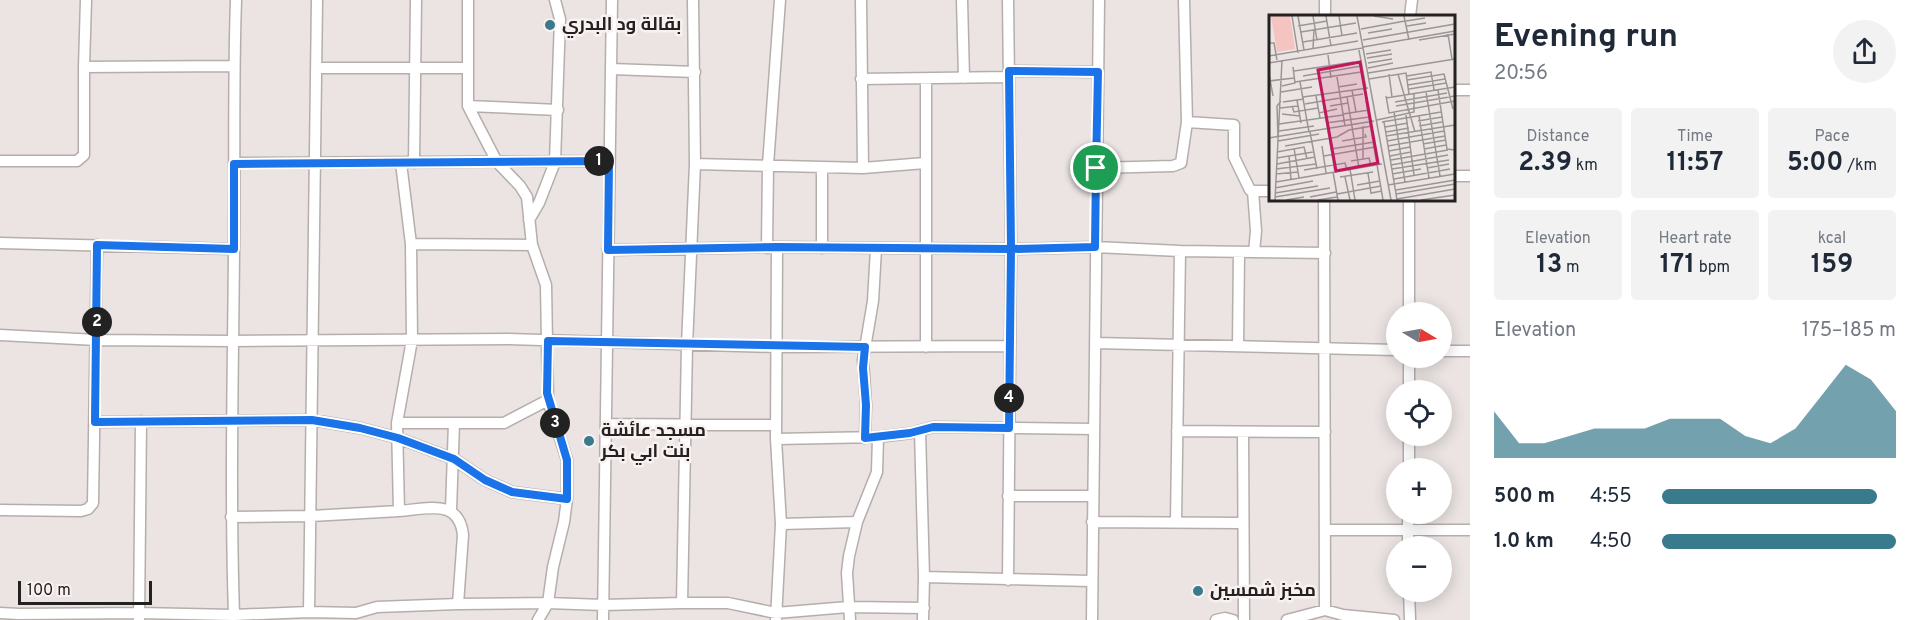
<!DOCTYPE html>
<html lang="en">
<head>
<meta charset="utf-8">
<style>
  :root { --surface:#fff; --page:#f2f2f3; --text:#1f2937; --muted:#747a83; --accent:#397a8d }
  body { margin:0; font-family:Overpass,Cairo,sans-serif; background:var(--page); color:var(--text); height:100vh; display:flex; flex-direction:column; font-size:22px; white-space:nowrap }
  * { box-sizing:border-box; margin:0 }
  p { font-size:20px; color:var(--muted) }
  .icon { flex:none; width:33px; height:33px; fill:none; stroke:currentColor; stroke-width:2; stroke-linecap:round; stroke-linejoin:round }
  .map { position:relative; flex:1; overflow:hidden }
  .side { display:flex; flex-direction:column; background:var(--surface); width:450px }
  .side>* { flex:none }
  .needle { width:39px; rotate:100deg }
  .fabs { position:absolute; left:1386px; top:302px; display:grid; gap:12px }
  .fabs a { display:grid; place-items:center; width:66px; height:66px; border-radius:50%; background:var(--surface); box-shadow:0 3px 15px #0003; font-size:30px }
  .scale { position:absolute; left:18px; bottom:15px; width:134px; box-sizing:border-box; padding-left:6px; border:3px solid #232121; border-top:0; font-size:16px; line-height:21px; white-space:nowrap; color:#232121; -webkit-text-stroke:4px #f9f1f0; paint-order:stroke }
  .pin { position:absolute; display:grid; place-items:center; width:51px; height:51px; color:#fff; margin:-26px; border:3px solid #fff; border-radius:50%; box-shadow:0 2px 6px #0007 }
  .km { position:absolute; width:30px; height:30px; margin:-15px; border-radius:50%; background:#222; color:#fff; font-size:16px; line-height:30px; text-align:center }
  .round { display:grid; place-items:center; flex:none; width:63px; height:63px; border-radius:32px; background:var(--page) }
  .headline { display:flex; align-items:center; justify-content:space-between; height:102px; padding:0 24px }
  h1 { font-size:33px; font-weight:700; line-height:45px }
  .figures { display:grid; grid-template-columns:repeat(3,1fr); gap:9px; height:102px; padding:6px 24px }
  .figures div { display:grid; align-content:center; border-radius:6px; background:var(--page); text-align:center }
  .figures b { font-size:26px; font-weight:700 }
  .figures small { font-size:16px; font-weight:400 }
  .figures p { font-size:16px }
  .chart { height:168px; padding:12px 24px }
  .chart p { display:flex; justify-content:space-between }
  .chart svg { width:100%; height:108px; margin-top:6px; fill:var(--accent); opacity:.7 }
  ul { padding:0 24px; list-style:none; font-size:20px }
  li { display:grid; grid-template-columns:96px 72px 1fr; align-items:center; height:45px }
  li i { height:15px; border-radius:8px; background:var(--accent) }
  main { display:flex; flex:1; min-height:0 }
  .map>svg:first-child { display:block }
</style>
</head>
<body>
<main>
<div class="map">
<svg width="1470" height="620" viewBox="0 0 1470 620">
  <rect width="100%" height="100%" fill="#ebe4e3"/>
  <g fill="none" stroke-linecap="round" stroke-linejoin="round">
    <g stroke="#b5aead" stroke-width="13">
      <path id="minor" d="M 468,0 L 468,106 L 497,162 L 520,186 L 527,197 L 532,245 L 546,285 L 548,400 L 567,460 L 567,499 L 564,522 L 553,567 L 548,603 L 538,620
        M 861,0 L 863,168
        M 962,0 L 964,78
        M 1008,0 L 1011,249 L 1008,580
        M 1325,0 L 1325,16
        M 1410,16 L 1412,0
        M 84,67 L 233,66
        M 316,68 L 467,68
        M 611,69 L 695,72
        M 1009,71 L 1098,72
        M 861,79 L 1009,77
        M 1454,90 L 1470,90
        M 468,106 L 558,110
        M 1187,122 L 1234,125 L 1234,157 L 1250,190 L 1253,191 L 1256,231 L 1254,252
        M 0,161 L 77,161 L 84,155 L 84,67 L 86,0
        M 234,163 L 609,161
        M 401,163 L 411,244 L 412,340 L 397,423 L 399,511 C 427,509 459,498 463,535 L 458,604
        M 414,163 L 416,0
        M 695,164 L 863,168 L 925,163
        M 1096,168 L 1173,166 L 1181,163 L 1187,122 L 1184,0
        M 1454,176 L 1470,176
        M 1253,191 L 1270,191
        M 1324,200 L 1325,610
        M 1409,200 L 1409,312
        M 529,220 L 539,203 L 555,162 L 560,19 L 555,0
        M 0,243 L 234,249
        M 411,244 L 532,245
        M 767,248 L 768,165 L 780,0
        M 822,248 L 822,167
        M 608,250 L 777,247 L 1011,249 L 1095,247 L 1180,251 L 1325,253
        M 0,335 L 97,340 L 233,341 L 508,339 L 776,347 L 1010,346
        M 1095,343 L 1396,350
        M 1238,346 L 1239,252
        M 926,347 L 926,79
        M 1442,351 L 1470,351
        M 1409,390 L 1409,357
        M 95,422 L 312,420 L 360,428 L 398,438 L 454,459 L 485,480 L 512,492 L 567,499
        M 397,423 L 504,423 L 548,400
        M 606,424 L 776,425
        M 920,431 L 924,577 L 923,620
        M 1177,431 L 1325,432
        M 1243,432 L 1244,620
        M 865,438 L 866,405 L 863,360 L 873,301 L 876,249
        M 776,439 L 878,437 L 911,433 L 933,427 L 1094,429
        M 1409,468 L 1409,435
        M 1008,496 L 1092,496
        M 0,510 L 81,511 L 88,509 L 93,503 L 97,245
        M 451,510 L 454,423
        M 1408,513 L 1408,546
        M 231,517 L 311,516 L 399,511
        M 1092,522 L 1242,523
        M 1176,522 L 1180,251
        M 781,524 L 857,522
        M 1325,530 L 1470,530
        M 924,577 L 1091,581
        M 1409,591 L 1410,620
        M 682,603 L 687,345 L 695,164 L 693,0
        M 309,612 L 317,0
        M 0,613 L 19,614 L 139,613 L 234,615 L 309,612 L 356,613 L 377,607 L 458,604 L 548,603 L 603,605 L 682,603 L 728,603 L 776,613 L 848,607 L 924,608
        M 234,615 C 230,494 233,372 234,251 C 235,167 233,84 236,0
        M 776,619 L 781,524 L 776,439 L 777,247
        M 139,620 L 141,421
        M 603,620 L 612,0
        M 850,620 L 847,573 L 849,556 L 857,522 L 877,472 L 878,437
        M 1092,620 L 1099,0
        M 1216,620 L 1225,618 L 1233,620
        M 1287,620 L 1325,610 L 1343,615 L 1394,620"/>
    </g>
    <use href="#minor" stroke="#fff" stroke-width="10"/>
  </g>
  <g fill="none" stroke-linecap="round" stroke-linejoin="round">
    <g stroke="#fff" stroke-width="12">
      <path id="route" d="M 1096,168 L 1095,247 L 1011,249 L 777,247 L 608,250 L 609,161 L 234,164 L 234,249 L 97,245 L 95,422 L 312,420 L 360,428 L 398,438 L 454,459 L 485,480 L 512,492 L 567,499 L 567,460 L 547,393 L 548,341 L 865,347 L 863,368 L 866,405 L 865,438 L 910,433 L 933,427 L 1009,428 L 1011,249 L 1009,71 L 1098,72 L 1096,168"/>
    </g>
    <use href="#route" stroke="#1a73e8" stroke-width="8"/>
  </g>
  <g fill="#397a8d" stroke="#f9f1f0" stroke-width="2">
    <circle cx="550" cy="25" r="6"/>
    <circle cx="589" cy="441" r="6"/>
    <circle cx="1198" cy="591" r="6"/>
  </g>
  <g text-anchor="middle" dominant-baseline="central" stroke-width="5" stroke-linejoin="round" paint-order="stroke">
    <g font-size="18" font-weight="bold" fill="#232121" stroke="#f9f1f0" text-anchor="start">
      <text x="562" y="25">بقالة ود البدري</text>
      <text x="601" y="431">مسجد عائشة<tspan x="601" dy="21">بنت ابي بكر</tspan></text>
      <text x="1210" y="591">مخبز شمسين</text>
    </g>
  </g>
  <g transform="translate(1269 15)">
    <rect width="186" height="186" fill="#ebe4e3"/>
    <path d="M 2,1 L 21,1 L 26,34 L 8,37 Z" fill="#f5c3c0"/>
    <path fill="none" stroke="#9b9695" stroke-width="1.5" d="M 23,1 L 29,38M 29,1 L 35,35M 44,1 L 48,25M 57,1 L 62,31M 70,1 L 73,21M 105,1 L 124,4M 135,1 L 140,25M 137,6 L 156,3M 29,11 L 58,6M 138,11 L 157,8M 92,14 L 136,6M 32,17 L 87,8M 99,18 L 123,14M 179,19 L 183,44M 94,25 L 186,9M 150,25 L 186,19M 34,27 L 88,18M 0,28 L 5,28 L 8,45M 94,32 L 186,16M 94,33 L 122,185M 44,34 L 45,14M 90,35 L 97,73M 97,39 L 122,35M 59,40 L 62,63M 0,41 L 89,26M 98,43 L 123,39M 0,48 L 94,33 L 88,1M 99,48 L 123,44M 99,53 L 124,48M 25,56 L 85,47M 99,58 L 186,44M 0,59 L 4,81M 120,59 L 123,82M 129,59 L 146,117M 34,61 L 92,51M 138,61 L 162,57 L 165,75M 68,62 L 76,111M 100,64 L 137,58 L 140,79M 138,65 L 175,59 L 184,94M 0,66 L 25,63M 26,67 L 92,57M 31,67 L 40,117M 139,70 L 176,64M 13,71 L 26,68 L 24,52M 69,72 L 88,69M 140,74 L 177,68M 83,75 L 87,97M 169,75 L 178,134 L 186,135M 12,77 L 43,72M 157,77 L 171,161M 47,81 L 51,103M 117,81 L 120,98 L 186,86M 34,82 L 99,73M 78,82 L 90,153M 117,83 L 186,72M 28,85 L 32,108M 97,85 L 114,185M 14,87 L 35,84M 54,87 L 66,157M 126,87 L 178,78M 36,89 L 94,79M 23,91 L 25,97 L 49,93M 61,91 L 79,88M 127,91 L 186,81M 11,93 L 29,91M 125,97 L 136,167M 50,98 L 68,94M 13,99 L 31,101M 74,99 L 100,95M 137,100 L 145,160M 150,101 L 160,163M 108,105 L 145,97 L 145,79M 149,106 L 173,102M 113,107 L 172,97M 115,107 L 128,185M 57,108 L 100,102M 10,109 L 74,100M 94,111 L 94,144M 150,111 L 173,107M 116,112 L 139,108M 10,116 L 45,111M 41,117 L 48,154M 117,117 L 140,113M 117,121 L 186,110M 0,123 L 105,106M 9,123 L 8,91 L 12,86M 9,126 L 50,119M 73,126 L 97,122 L 96,119M 118,126 L 175,116M 154,129 L 177,125M 16,131 L 68,122 L 80,115 L 103,111M 53,131 L 57,158M 119,131 L 176,121M 25,133 L 30,163M 62,134 L 105,127M 155,134 L 177,130M 120,136 L 141,132M 8,137 L 35,132 L 38,144M 26,140 L 44,137M 20,141 L 22,164M 55,141 L 106,132M 121,141 L 142,137M 8,143 L 26,140M 122,145 L 179,135M 82,146 L 100,143 L 102,151M 8,149 L 46,142M 122,150 L 179,140M 158,153 L 180,149M 7,154 L 47,149M 81,154 L 86,185M 123,154 L 180,145M 35,155 L 76,148 L 78,155M 64,157 L 69,185M 99,158 L 102,178 L 113,176M 7,159 L 29,157M 123,159 L 152,154M 71,162 L 104,157M 76,162 L 81,185M 125,164 L 181,154M 7,167 L 113,149M 88,170 L 111,166M 119,170 L 186,159M 6,173 L 44,166M 127,175 L 186,165M 6,178 L 49,171M 68,179 L 112,171M 127,179 L 186,169M 6,182 L 61,173M 41,182 L 67,177M 128,184 L 186,174M 6,185 L 13,45M 17,185 L 35,182M 49,185 L 68,182M 152,185 L 186,180"/>
    <path fill="#c2185b" fill-opacity="0.15" stroke="#c2185b" stroke-width="3" d="M 91,47 L 109,148 L 67,156 L 49,55 Z"/>
    <rect width="186" height="186" fill="none" stroke="#232121" stroke-width="3"/>
  </g>
</svg>
<div class="fabs">
<a><svg class="needle" viewBox="-14 -14 28 28"><path d="M0-13l5 13h-10z" fill="#e53935"/><path d="M0 13l5-13h-10z" fill="#747a83"/></svg></a>
<a><svg class="icon" aria-label="locate" viewBox="0 0 24 24"><circle cx="12" cy="12" r="6"/><path d="M12 2v4M12 18v4M2 12h4M18 12h4"/></svg></a>
<a>+</a>
<a>−</a>
</div>
<div class="scale">100 m</div>
<div class="pin" style="left:1096px;top:168px;background:#1e9e55"><svg class="icon" aria-label="arrive" viewBox="0 0 24 24"><path d="M6 21V4h12l-3 4 3 4H6"/></svg></div>
<b class="km" style="left:599px;top:161px">1</b>
<b class="km" style="left:97px;top:322px">2</b>
<b class="km" style="left:555px;top:423px">3</b>
<b class="km" style="left:1009px;top:398px">4</b>
</div>
<section class="side">
<div class="headline"><div><h1>Evening run</h1><p>20:56</p></div><a class="round"><svg class="icon" aria-label="share" viewBox="0 0 24 24"><path d="M12 15V3M7 8l5-5 5 5M5 13v7h14v-7"/></svg></a></div>
<div class="figures">
<div><p>Distance</p><b>2.39<small> km</small></b></div>
<div><p>Time</p><b>11:57</b></div>
<div><p>Pace</p><b>5:00<small> /km</small></b></div>
</div>
<div class="figures">
<div><p>Elevation</p><b>13<small> m</small></b></div>
<div><p>Heart rate</p><b>171<small> bpm</small></b></div>
<div><p>kcal</p><b>159</b></div>
</div>
<div class="chart"><p><span>Elevation</span>175–185 m</p>
<svg viewBox="0 0 160 44" preserveAspectRatio="none"><path d="M0 44V25L10 38L20 38L30 35L40 32L50 32L60 32L70 28L80 28L90 28L100 35L110 38L120 32L130 19L140 6L150 12L160 25V44z"/></svg>
</div>
<ul>
<li><b>500 m</b>4:55<i style="width:92%"></i></li>
<li><b>1.0 km</b>4:50<i style="width:100%"></i></li>
</ul>
</section>
</main>
</body>
</html>
